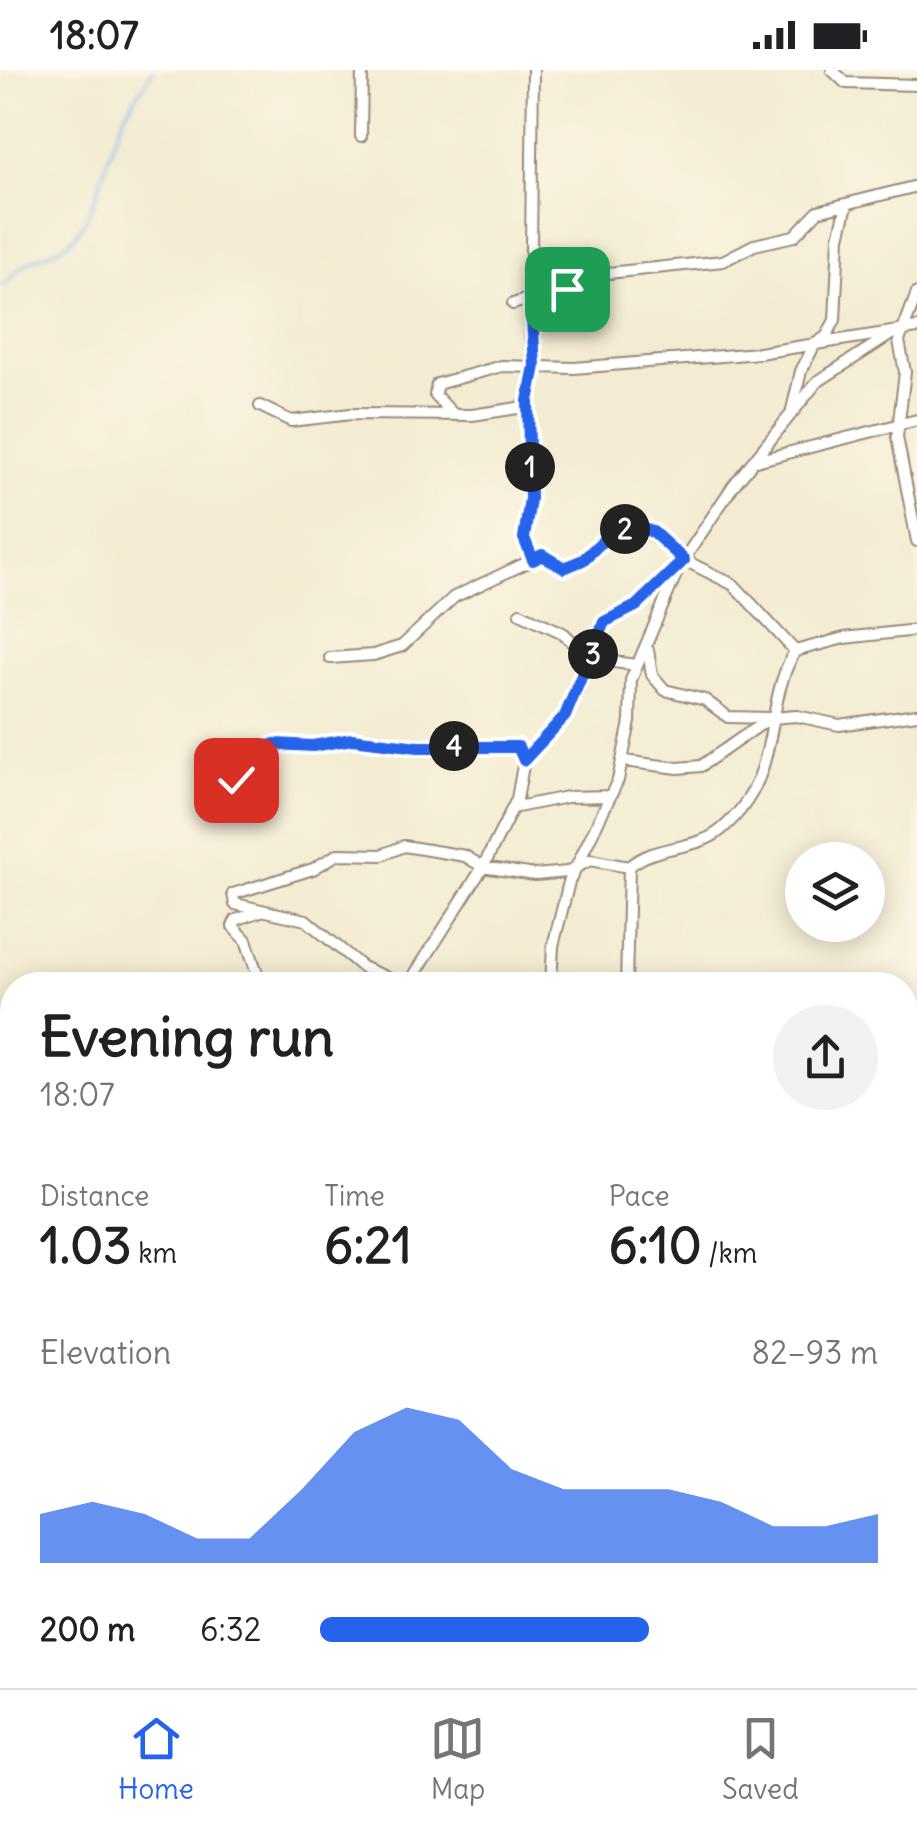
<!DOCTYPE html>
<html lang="en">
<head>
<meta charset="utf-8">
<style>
  :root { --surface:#fff; --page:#f2f2f2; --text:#202124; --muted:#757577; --line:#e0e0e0; --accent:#2563eb }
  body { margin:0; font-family:Delius,sans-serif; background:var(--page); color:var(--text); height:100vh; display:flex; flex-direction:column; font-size:38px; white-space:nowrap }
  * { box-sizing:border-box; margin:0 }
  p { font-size:32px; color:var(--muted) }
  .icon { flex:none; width:55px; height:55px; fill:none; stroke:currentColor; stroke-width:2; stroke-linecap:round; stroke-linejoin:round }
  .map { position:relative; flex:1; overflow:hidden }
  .panel { position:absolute; left:0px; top:902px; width:918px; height:718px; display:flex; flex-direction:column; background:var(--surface); border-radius:40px 40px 0 0; box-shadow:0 5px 25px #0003 }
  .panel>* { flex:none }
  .buttons { position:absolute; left:785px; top:772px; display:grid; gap:20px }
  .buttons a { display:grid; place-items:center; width:100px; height:100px; border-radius:50%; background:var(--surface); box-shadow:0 5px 25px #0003; font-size:50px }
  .pin { position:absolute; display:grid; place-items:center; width:85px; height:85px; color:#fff; margin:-42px; border-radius:20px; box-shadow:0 5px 15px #0006 }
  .km { position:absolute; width:50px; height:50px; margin:-25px; border-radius:50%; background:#222; color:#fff; font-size:28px; line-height:50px; text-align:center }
  .round { display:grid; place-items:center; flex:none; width:105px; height:105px; border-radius:52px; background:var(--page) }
  .head { display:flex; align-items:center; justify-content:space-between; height:170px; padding:0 40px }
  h1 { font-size:55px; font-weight:700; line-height:75px }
  .metrics { display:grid; grid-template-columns:repeat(3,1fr); gap:15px; height:170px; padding:10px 40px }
  .metrics div { display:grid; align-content:center }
  .metrics b { font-size:50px; font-weight:700 }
  .metrics small { font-size:28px; font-weight:400 }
  .metrics p { font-size:28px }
  .chart { height:280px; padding:20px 40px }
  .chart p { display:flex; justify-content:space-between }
  .chart svg { width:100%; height:180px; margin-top:10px; fill:var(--accent); opacity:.7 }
  ul { padding:0 40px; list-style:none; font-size:32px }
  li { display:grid; grid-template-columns:160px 120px 1fr; align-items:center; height:75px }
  li i { height:25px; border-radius:12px; background:var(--accent) }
  .status { display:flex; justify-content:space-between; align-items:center; height:70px; padding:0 50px; background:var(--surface); direction:ltr }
  .status svg { height:28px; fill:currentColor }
  .tab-bar { display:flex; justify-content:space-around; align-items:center; height:140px; border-top:2px solid var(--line); background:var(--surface); font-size:28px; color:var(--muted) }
  .tab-bar a { display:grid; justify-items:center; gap:5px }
  .tab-bar .selected { color:var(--accent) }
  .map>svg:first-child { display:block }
</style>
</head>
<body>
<div class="status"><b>18:07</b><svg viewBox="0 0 49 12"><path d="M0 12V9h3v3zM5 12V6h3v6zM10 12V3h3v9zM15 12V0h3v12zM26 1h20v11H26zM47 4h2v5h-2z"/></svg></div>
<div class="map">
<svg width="917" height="1618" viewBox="0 0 917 1618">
  <rect width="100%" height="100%" fill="#fcf5e5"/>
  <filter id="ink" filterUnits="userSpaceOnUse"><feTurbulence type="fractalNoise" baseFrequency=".01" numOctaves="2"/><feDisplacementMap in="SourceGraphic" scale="20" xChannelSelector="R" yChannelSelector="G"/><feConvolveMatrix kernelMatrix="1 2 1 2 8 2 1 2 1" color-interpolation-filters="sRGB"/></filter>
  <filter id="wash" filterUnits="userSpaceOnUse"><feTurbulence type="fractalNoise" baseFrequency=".0048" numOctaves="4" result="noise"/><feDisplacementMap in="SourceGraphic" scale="40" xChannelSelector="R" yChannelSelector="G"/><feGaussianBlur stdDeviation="2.25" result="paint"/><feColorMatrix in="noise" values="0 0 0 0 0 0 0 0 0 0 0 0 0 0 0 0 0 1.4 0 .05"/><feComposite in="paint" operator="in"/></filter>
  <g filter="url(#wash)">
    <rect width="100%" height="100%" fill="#f3ecd2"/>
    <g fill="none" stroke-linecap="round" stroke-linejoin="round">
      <path stroke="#81baf2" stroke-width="2.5" d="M 0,215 L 7,213 C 29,180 61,188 79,160 C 103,124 105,83 124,46 C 132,30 145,16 153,0"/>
    </g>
  </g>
  <g filter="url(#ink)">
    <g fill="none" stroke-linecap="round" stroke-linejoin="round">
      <g stroke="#978b78" stroke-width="14">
        <path id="minor" d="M 832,0 L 846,13 L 917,15
          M 361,66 L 362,0
          M 917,223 L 899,271 L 905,302 L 897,367 L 917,471
          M 513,234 L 608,203 L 723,191 L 754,175 L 794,166 L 818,141 L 917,116
          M 528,331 L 529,429 L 524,468 L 533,490
          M 260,336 L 291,351 L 351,344 L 472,345 L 518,338 L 528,331 L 535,296 L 530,267 L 533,0
          M 792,340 L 801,301 L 815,274 L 826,267 L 835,250 L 839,167 L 847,135
          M 454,345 L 435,325 L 437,314 L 502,296 L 574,298 L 759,283 L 917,258
          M 752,392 L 917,350
          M 520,543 L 563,563 L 591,589 L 637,595
          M 648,580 L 652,605 L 665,620 L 705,630 L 728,647 L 769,648
          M 330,588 L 373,585 L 402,576 L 454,527 L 543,485 L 564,497 L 583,490 L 613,461 L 644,459 L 684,490 L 734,515 L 795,581
          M 624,691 L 678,698 L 701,696 L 770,648 L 797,646 L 839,655 L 917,644
          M 235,724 L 242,694 L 253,681 L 265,675 L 313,677 L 352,669 L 418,677 L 517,677 L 524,690
          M 512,738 L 567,727 L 610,726
          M 261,841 L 236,850 L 233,856 L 246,870 L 259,909 L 279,915
          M 404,915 L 362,897 L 306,850 L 235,834 L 233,824 L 313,799 L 338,784 L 382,785 L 404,776 L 465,786 L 483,797 L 535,805 L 567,802 L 590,790 L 629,797
          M 408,915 L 483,797 L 517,729 L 524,690 L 565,646 L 578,621 L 602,555 L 636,536 L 679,496
          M 551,915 L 553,876 L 569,812 L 618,710 L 630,652 L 631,610 L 680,495 L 733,416 L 817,312 L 896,261
          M 626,915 L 629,797 C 655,773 696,782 722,759 C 785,704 761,639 795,581 L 844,568 L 917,560
          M 905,958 L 917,955
          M 905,1071 L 917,1072
          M 0,1509 L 12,1489
          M 345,1618 L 353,1608"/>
      </g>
      <use href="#minor" stroke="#fff" stroke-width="10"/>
    </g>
  </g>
  <g fill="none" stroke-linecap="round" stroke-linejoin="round" filter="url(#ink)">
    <g stroke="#fff" stroke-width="20">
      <path id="route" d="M 236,710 L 253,681 L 275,674 L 313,676 L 352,669 L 418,677 L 518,677 L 524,690 L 565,646 L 604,552 L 636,536 L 684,490 L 653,462 L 637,457 L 613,461 L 583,490 L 564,498 L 542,485 L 533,490 L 524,468 L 530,429 L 528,331 L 535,296 L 531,230 L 567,219"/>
    </g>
    <use href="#route" stroke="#2563eb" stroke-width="12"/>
  </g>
</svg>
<div class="buttons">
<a><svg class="icon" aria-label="layers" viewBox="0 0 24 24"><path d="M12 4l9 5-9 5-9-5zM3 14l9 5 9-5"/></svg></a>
</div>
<div class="pin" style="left:567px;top:219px;background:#1e9e55"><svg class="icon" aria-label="arrive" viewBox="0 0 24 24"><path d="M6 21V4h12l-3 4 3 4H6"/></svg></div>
<div class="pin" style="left:236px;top:710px;background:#d93025"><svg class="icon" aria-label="check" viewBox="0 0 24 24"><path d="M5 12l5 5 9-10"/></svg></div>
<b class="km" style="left:530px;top:397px">1</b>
<b class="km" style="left:625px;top:459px">2</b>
<b class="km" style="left:593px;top:584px">3</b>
<b class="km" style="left:454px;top:676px">4</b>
<section class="panel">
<div class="head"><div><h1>Evening run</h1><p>18:07</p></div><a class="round"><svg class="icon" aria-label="share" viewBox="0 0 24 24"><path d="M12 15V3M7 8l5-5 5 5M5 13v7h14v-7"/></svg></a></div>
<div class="metrics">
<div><p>Distance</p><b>1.03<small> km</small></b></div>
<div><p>Time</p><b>6:21</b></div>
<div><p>Pace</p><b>6:10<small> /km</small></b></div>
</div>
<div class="chart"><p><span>Elevation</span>82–93 m</p>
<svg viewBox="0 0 160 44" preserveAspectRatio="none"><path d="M0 44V32L10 29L20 32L30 38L40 38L50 26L60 12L70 6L80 9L90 21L100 26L110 26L120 26L130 29L140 35L150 35L160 32V44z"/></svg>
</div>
<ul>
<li><b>200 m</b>6:32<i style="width:59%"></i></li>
</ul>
</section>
</div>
<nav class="tab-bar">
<a class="selected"><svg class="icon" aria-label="home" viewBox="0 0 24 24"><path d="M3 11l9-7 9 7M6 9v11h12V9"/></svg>Home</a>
<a><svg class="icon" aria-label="map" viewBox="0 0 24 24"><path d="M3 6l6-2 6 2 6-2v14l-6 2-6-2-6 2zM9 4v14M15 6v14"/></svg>Map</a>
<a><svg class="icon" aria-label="saved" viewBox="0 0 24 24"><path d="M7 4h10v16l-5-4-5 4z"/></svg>Saved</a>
</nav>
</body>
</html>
